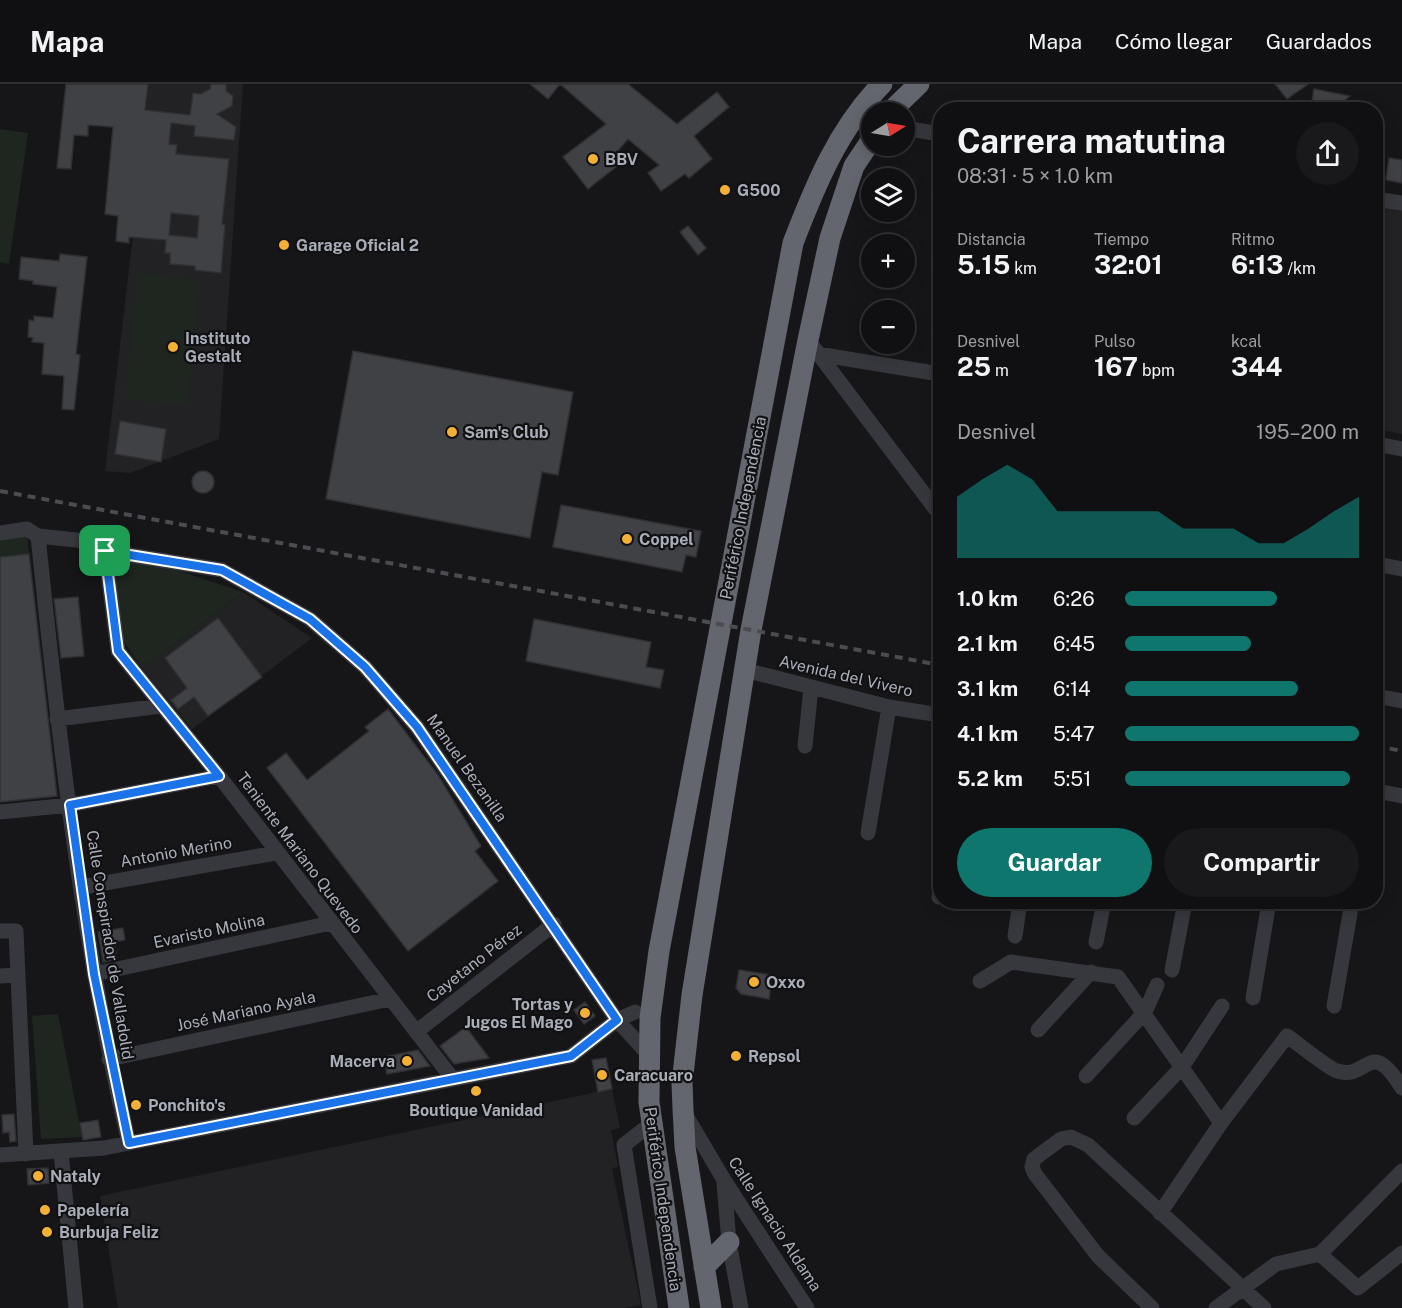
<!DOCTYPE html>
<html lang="es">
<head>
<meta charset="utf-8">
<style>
  :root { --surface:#101012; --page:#19191b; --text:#f1f3f6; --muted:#9c9d9f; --line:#303032; --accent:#0f766e }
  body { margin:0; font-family:"Public Sans",sans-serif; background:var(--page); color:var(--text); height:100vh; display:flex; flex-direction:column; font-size:22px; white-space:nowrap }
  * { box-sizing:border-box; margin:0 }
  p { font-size:20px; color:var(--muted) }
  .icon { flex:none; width:33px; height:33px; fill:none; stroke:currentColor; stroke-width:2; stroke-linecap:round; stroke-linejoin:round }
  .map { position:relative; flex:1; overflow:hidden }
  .side { position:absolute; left:933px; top:18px; width:450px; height:807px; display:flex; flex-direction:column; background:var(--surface); border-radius:24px; box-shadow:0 3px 15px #0003,0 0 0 2px var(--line) }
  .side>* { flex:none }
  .needle { width:39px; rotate:79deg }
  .buttons { position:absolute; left:861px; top:18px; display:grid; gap:12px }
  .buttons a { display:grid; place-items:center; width:54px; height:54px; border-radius:50%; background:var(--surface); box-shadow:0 3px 15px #0003,0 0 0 2px var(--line); font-size:30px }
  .pin { position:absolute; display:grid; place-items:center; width:51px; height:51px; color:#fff; margin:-26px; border-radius:12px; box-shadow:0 3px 9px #0006 }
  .round { display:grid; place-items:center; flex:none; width:63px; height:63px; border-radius:32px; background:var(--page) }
  .overview { display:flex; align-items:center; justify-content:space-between; height:102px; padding:0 24px }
  h1 { font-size:33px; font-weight:700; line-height:45px }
  .figures { display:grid; grid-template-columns:repeat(3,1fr); gap:9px; height:102px; padding:6px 24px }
  .figures div { display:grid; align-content:center }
  .figures b { font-size:26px; font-weight:700 }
  .figures small { font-size:16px; font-weight:400 }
  .figures p { font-size:16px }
  .chart { height:168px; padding:12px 24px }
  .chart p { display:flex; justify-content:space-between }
  .chart svg { width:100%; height:108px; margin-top:6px; fill:var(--accent); opacity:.7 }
  .action { display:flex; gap:12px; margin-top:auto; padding:12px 24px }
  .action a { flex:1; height:69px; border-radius:36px; background:var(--accent); color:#fff; font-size:24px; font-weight:700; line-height:69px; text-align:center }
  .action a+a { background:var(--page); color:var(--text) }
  ul { padding:0 24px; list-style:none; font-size:20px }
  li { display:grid; grid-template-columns:96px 72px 1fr; align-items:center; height:45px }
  li i { height:15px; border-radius:8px; background:var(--accent) }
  header { display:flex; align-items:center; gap:36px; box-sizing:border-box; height:84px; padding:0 30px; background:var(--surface); border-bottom:2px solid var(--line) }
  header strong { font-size:28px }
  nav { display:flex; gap:33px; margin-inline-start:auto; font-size:21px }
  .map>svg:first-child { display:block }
</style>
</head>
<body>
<header>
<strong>Mapa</strong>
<nav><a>Mapa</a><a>Cómo llegar</a><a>Guardados</a></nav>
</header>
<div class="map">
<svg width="1402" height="1224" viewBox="0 0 1402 1224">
  <rect width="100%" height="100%" fill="#161618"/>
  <path fill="#222225" d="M 148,0 L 243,0 L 219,355 L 130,389 L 105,387 L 135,135 Z
    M 1376,118 L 1402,122 L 1402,350 L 1376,345 Z
    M 243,508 L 312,554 L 192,645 L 142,584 Z
    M 612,1005 L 620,1044 L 611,1046 L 618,1082 L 612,1085 L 641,1221 L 624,1224 L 118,1224 L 100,1112 Z"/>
  <path fill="#1e261f" d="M 0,45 L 28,49 L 9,180 L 0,178 Z
    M 138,190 L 200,196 L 187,322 L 125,315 Z
    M 27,452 L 29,470 L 0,473 L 0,454 Z
    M 117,475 L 164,482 L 243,508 L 142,584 L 123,556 L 114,481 Z
    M 58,930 L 82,1053 L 41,1055 L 32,932 Z"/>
  <path fill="#404145" stroke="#303034" stroke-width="1.5" fill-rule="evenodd" d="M 66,0 L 148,0 L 145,26 L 190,31 L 193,9 L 201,10 L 210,5 L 211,0 L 226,0 L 226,7 L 233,12 L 232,22 L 217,30 L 236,43 L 234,56 L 194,52 L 195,42 L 171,39 L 169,60 L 177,61 L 176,70 L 229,75 L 222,140 L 225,141 L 221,189 L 195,186 L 195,182 L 170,180 L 170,169 L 165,169 L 166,156 L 129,153 L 129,159 L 116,157 L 118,132 L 105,130 L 113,43 L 88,41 L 88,52 L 74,51 L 71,85 L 57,84 ZM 171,129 L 199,132 L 197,154 L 169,151 Z
    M 530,0 L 628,0 L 677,40 L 717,8 L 729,23 L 694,52 L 712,75 L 689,94 L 685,90 L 661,107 L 648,89 L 659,81 L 628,55 L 616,69 L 622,78 L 588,105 L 563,73 L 606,40 L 560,0 L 548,15 Z
    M 1275,0 L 1308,0 L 1287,15 Z
    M 1314,5 L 1350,12 L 1333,26 L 1317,26 L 1311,24 Z
    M 1389,74 L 1402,76 L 1402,99 L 1386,96 Z
    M 688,142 L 706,164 L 698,171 L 680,148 Z
    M 60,170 L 87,173 L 76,270 L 80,271 L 74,326 L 62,325 L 64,292 L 42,290 L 44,259 L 32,258 L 33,254 L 28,253 L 29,236 L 34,237 L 34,232 L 53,234 L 57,203 L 33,200 L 33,197 L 19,195 L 21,173 L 59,177 Z
    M 353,267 L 573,308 L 558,391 L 542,388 L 530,454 L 326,415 Z
    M 120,337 L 166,345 L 161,378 L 115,370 Z
    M192 398a11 11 0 1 1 22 0a11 11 0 1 1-22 0Z
    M 561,421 L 701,447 L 696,473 L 686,471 L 682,488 L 553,463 Z
    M 29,470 L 57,712 L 0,718 L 0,473 Z
    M 78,513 L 84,572 L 61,574 L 54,515 Z
    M 218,534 L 262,593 L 208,632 L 194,613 L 178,625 L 171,616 L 187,604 L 165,574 Z
    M 534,535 L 651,558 L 646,583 L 664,586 L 660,604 L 526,577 Z
    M 388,625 L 438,691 L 481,762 L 475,767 L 498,797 L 408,867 L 267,684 L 286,669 L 307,696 L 369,647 L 365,643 Z
    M 123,844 L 125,856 L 114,858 L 117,875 L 103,878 L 98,848 Z
    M 739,886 L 772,891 L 769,915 L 741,910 L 736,904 Z
    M 585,918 L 595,932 L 584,940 L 574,926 Z
    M 466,943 L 489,974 L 454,980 L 440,962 Z
    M 418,966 L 430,982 L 387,990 L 384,973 Z
    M 606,974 L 612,1005 L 598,1008 L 592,976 Z
    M 14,1030 L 16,1057 L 10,1058 L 9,1048 L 3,1049 L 2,1031 Z
    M 98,1036 L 101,1053 L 83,1056 L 80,1039 Z
    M 48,1084 L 50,1099 L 28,1101 L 27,1085 Z"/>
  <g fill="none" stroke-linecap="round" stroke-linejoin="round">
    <path stroke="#37383d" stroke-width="15" d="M 904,44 L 940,50
      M 1376,115 L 1402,119
      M 808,256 L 940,431
      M 817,270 L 940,290
      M 1376,360 L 1402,365
      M 0,449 L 27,445 L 38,452 L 95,458 L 105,467 L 222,486 L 310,535 L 365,583 L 417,643 L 617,936 L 648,970
      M 38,452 C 59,656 82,860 129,1059
      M 105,467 L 118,567 L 219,692 L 452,994
      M 1376,480 L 1402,485
      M 745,586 L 889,623 L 940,631
      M 1376,612 L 1402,617
      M 57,635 L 161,622
      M 805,662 L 811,604
      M 1376,707 L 1402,712
      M 0,728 L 70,721 L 219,692
      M 868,749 L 889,623
      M 82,803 L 276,769
      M 939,813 L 940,806
      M 0,847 L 16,847 L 26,1070
      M 1015,852 L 1020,818
      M 1096,858 L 1104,818
      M 1172,886 L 1185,818
      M 94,890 L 331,839
      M 0,892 L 18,891
      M 980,897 L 1011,878 L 1118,893 L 1221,1039
      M 1253,914 L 1269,818
      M 1334,922 L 1352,818
      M 1038,946 L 1091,888
      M 416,948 L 554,840
      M 109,975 L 390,915
      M 1086,992 L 1145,928 L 1157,901
      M 684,1028 L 724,1096 L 807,1224
      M 1134,1034 L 1182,983 L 1222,922
      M 61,1068 L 76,1224
      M 0,1071 L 104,1064 L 571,972 L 617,936 L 635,928
      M 724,1099 L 729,1158 L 741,1224
      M 1160,1129 L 1221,1039 L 1287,952 C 1299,960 1326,983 1337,987 C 1369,997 1369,951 1402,1004
      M 1320,1170 L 1358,1204 L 1402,1169
      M 650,1224 L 624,1061 L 652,1039
      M 1152,1224 L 1098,1172 L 1035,1090 L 1032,1083 L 1034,1075 L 1061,1055 L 1071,1053 L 1088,1061 L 1264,1224
      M 1216,1224 L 1276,1180 L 1320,1170 L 1402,1087"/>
    <path stroke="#63666e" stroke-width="21" d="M 890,28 L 919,0
      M 704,1183 L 729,1158
      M 679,1224 L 649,1018 L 650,934 L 659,867 L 793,159 C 815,102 838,45 882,0
      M 711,1224 L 685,1063 L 683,1025 L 682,999 L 692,911 L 751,546 L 808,256 L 830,154 L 854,82 L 872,55"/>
    <path stroke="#4a4c52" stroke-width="4" stroke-dasharray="8 6" stroke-linecap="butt" d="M 0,407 L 940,581
      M 1376,662 L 1402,667"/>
  </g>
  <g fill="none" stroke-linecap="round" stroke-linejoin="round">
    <g stroke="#fff" stroke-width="12">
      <path id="route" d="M 105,467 L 222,486 L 310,535 L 365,583 L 417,643 L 617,936 L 571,972 L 129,1059 L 94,890 L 70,721 L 219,692 L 118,567 Z"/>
    </g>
    <use href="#route" stroke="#1a73e8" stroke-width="8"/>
  </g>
  <g fill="#f2b134" stroke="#111113" stroke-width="2">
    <circle cx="593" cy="75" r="6"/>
    <circle cx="725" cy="106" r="6"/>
    <circle cx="284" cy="161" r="6"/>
    <circle cx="173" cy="263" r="6"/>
    <circle cx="452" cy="348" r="6"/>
    <circle cx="627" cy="455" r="6"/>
    <circle cx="754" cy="898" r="6"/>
    <circle cx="585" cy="929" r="6"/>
    <circle cx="736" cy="972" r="6"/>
    <circle cx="407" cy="977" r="6"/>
    <circle cx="602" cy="991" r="6"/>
    <circle cx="476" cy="1007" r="6"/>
    <circle cx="136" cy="1021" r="6"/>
    <circle cx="38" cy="1092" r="6"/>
    <circle cx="45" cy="1126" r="6"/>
    <circle cx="47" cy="1148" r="6"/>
  </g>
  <g text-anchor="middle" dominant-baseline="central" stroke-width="4.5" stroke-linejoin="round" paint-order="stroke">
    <g font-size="16" font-weight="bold" fill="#a8adb8" stroke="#111113" text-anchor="start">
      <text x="605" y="75">BBV</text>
      <text x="737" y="106">G500</text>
      <text x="296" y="161">Garage Oficial 2</text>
      <text x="185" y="254">Instituto<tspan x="185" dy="18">Gestalt</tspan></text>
      <text x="464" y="348">Sam's Club</text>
      <text x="639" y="455">Coppel</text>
      <text x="766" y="898">Oxxo</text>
      <text x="573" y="920" text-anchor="end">Tortas y<tspan x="573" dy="18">Jugos El Mago</tspan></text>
      <text x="748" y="972">Repsol</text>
      <text x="395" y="977" text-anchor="end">Macerva</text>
      <text x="614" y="991">Caracuaro</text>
      <text x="148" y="1021">Ponchito's</text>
      <text x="476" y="1026" text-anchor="middle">Boutique Vanidad</text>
      <text x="50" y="1092">Nataly</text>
      <text x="57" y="1126">Papelería</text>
      <text x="59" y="1148">Burbuja Feliz</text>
    </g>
    <g font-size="16" fill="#a8adb8" stroke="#111113">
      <text transform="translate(743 424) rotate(-79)">Periférico Independencia</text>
      <text transform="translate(846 592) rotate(13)">Avenida del Vivero</text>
      <text transform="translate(467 684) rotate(55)">Manuel Bezanilla</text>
      <text transform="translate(176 768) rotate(-10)">Antonio Merino</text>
      <text transform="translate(300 769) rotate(53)">Teniente Mariano Quevedo</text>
      <text transform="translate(209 847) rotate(-12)">Evaristo Molina</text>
      <text transform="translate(110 861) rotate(81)">Calle Conspirador de Valladolid</text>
      <text transform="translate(474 879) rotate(-38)">Cayetano Pérez</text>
      <text transform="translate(246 927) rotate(-12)">José Mariano Ayala</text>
      <text transform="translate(663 1115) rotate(82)">Periférico Independencia</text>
      <text transform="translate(775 1140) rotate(57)">Calle Ignacio Aldama</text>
    </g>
  </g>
</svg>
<div class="buttons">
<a><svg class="needle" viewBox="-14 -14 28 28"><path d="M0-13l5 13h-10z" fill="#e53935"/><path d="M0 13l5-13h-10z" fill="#9c9d9f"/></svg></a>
<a><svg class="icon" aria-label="layers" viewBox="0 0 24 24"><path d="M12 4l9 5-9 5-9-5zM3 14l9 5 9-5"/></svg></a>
<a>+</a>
<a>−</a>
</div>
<div class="pin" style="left:105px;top:467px;background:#1e9e55"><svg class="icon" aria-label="arrive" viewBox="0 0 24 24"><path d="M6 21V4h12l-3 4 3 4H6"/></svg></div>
<section class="side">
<div class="overview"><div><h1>Carrera matutina</h1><p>08:31 · 5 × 1.0 km</p></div><a class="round"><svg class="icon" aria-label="share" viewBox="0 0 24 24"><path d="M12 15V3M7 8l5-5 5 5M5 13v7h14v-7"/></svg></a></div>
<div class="figures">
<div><p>Distancia</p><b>5.15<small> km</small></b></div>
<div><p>Tiempo</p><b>32:01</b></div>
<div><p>Ritmo</p><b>6:13<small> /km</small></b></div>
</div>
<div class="figures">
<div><p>Desnivel</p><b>25<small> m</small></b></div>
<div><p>Pulso</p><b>167<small> bpm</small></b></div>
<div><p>kcal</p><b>344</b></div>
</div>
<div class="chart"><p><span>Desnivel</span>195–200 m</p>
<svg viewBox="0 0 160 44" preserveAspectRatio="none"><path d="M0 44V19L10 12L20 6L30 12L40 25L50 25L60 25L70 25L80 25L90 32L100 32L110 32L120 38L130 38L140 32L150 25L160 19V44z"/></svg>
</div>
<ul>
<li><b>1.0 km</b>6:26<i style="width:65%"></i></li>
<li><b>2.1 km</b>6:45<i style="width:54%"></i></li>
<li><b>3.1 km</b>6:14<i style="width:74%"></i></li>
<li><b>4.1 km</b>5:47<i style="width:100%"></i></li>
<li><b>5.2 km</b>5:51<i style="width:96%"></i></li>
</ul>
<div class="action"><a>Guardar</a><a>Compartir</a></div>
</section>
</div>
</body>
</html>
